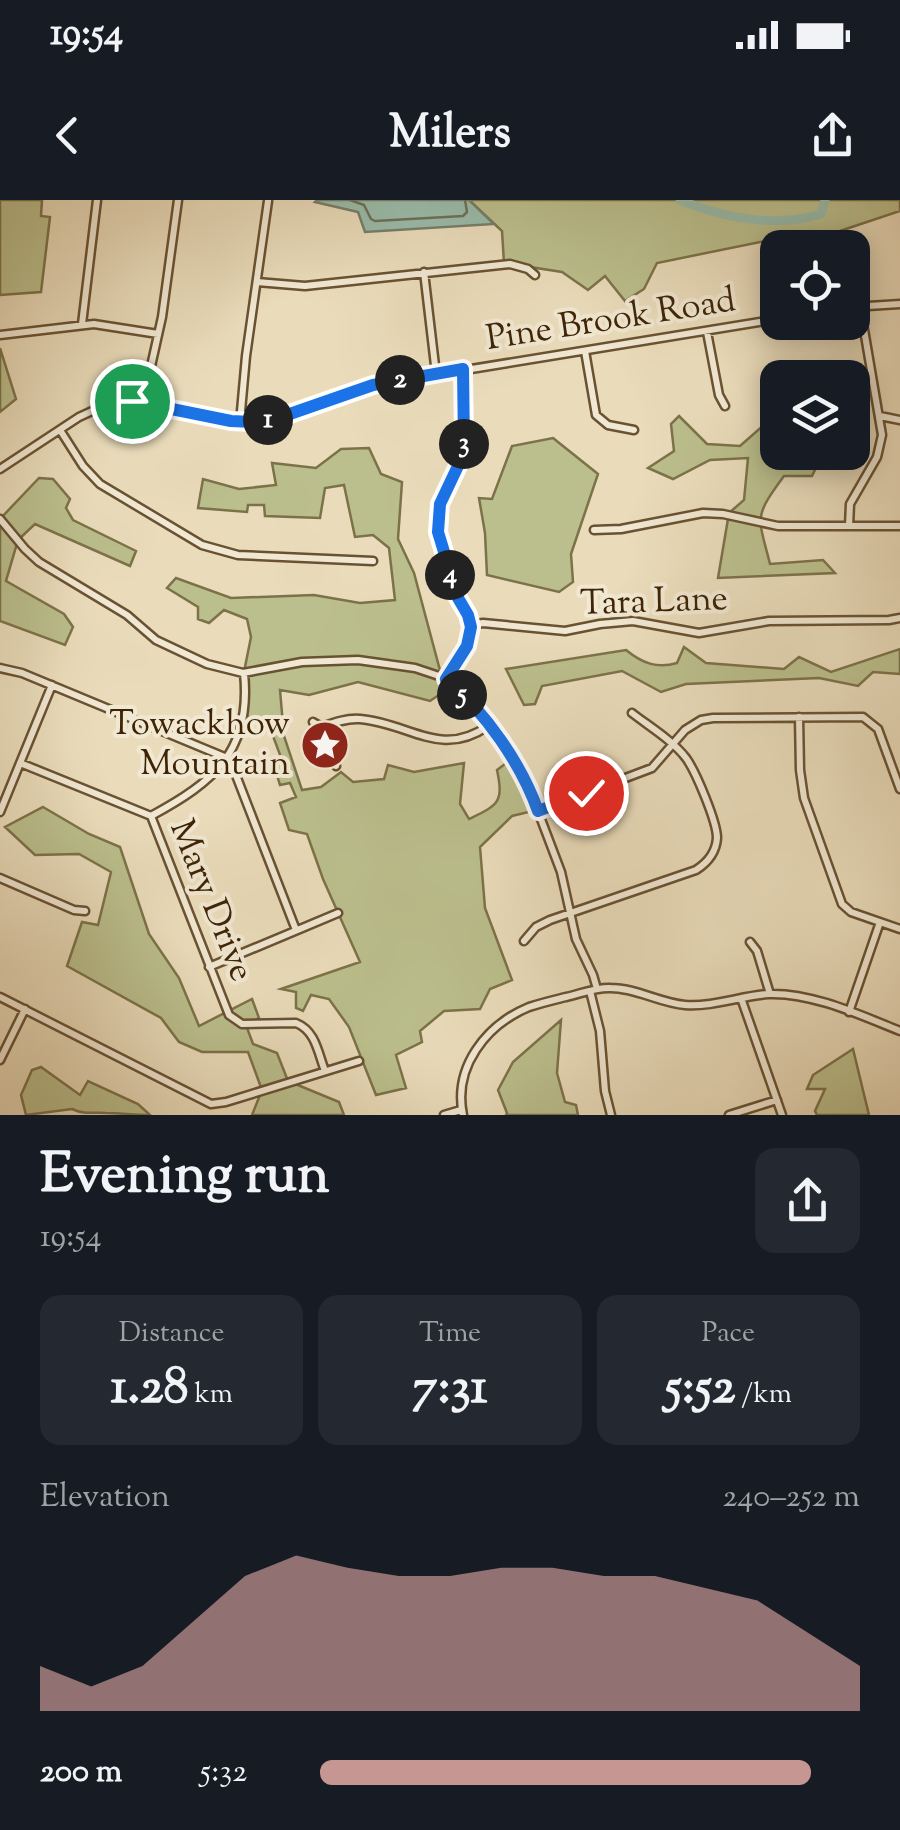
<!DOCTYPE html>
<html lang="en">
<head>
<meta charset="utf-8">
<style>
  :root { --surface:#171b24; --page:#242831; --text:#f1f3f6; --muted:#9ea1a6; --accent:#c59692 }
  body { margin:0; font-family:"Sorts Mill Goudy",serif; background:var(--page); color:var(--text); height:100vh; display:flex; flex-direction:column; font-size:38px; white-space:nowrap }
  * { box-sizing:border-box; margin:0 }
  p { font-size:32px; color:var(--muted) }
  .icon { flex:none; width:55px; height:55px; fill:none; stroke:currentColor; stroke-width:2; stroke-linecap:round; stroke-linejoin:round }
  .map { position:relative; height:915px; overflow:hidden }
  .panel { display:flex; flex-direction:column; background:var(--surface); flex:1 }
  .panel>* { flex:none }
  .controls { position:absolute; left:760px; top:30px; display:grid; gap:20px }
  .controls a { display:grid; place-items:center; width:110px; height:110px; border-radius:20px; background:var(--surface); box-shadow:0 5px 25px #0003; font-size:50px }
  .pin { position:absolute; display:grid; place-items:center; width:85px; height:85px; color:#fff; margin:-42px; border:5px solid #fff; border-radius:50%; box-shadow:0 2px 10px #0007 }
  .km { position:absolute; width:50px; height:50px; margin:-25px; border-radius:50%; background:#222; color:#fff; font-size:28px; line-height:50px; text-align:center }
  .round { display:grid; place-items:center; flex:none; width:105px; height:105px; border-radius:20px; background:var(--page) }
  .head { display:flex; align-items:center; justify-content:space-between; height:170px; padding:0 40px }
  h1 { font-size:55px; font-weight:700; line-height:75px }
  .figures { display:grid; grid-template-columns:repeat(3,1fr); gap:15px; height:170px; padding:10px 40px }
  .figures div { display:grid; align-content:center; border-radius:20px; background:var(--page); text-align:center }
  .figures b { font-size:50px; font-weight:700 }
  .figures small { font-size:28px; font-weight:400 }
  .figures p { font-size:28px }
  .chart { height:280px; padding:20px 40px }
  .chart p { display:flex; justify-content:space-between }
  .chart svg { width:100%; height:180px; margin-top:10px; fill:var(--accent); opacity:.7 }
  ul { padding:0 40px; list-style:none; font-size:32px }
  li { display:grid; grid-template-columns:160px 120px 1fr; align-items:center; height:75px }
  li i { height:25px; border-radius:12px; background:var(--accent) }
  .status { display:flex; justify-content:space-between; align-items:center; height:70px; padding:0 50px; background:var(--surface); direction:ltr }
  .status svg { height:28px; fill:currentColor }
  header { display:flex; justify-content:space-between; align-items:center; height:130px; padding:0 40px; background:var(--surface); font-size:45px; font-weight:700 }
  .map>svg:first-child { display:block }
</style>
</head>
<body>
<div class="status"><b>19:54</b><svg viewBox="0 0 49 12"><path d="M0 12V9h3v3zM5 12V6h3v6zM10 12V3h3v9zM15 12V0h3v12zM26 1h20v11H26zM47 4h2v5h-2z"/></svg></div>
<header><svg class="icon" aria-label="back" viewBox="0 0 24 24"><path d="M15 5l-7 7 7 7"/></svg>Milers<svg class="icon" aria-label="share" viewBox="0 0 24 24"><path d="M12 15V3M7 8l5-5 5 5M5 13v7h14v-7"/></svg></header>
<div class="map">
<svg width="900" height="915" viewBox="0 0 900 915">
  <rect width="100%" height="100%" fill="#eadcbb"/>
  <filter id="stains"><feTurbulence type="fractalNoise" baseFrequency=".002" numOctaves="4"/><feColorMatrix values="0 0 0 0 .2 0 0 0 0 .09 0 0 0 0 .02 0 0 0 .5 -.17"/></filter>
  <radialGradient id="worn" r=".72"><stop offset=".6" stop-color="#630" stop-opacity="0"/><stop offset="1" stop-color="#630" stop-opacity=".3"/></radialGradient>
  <path fill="#bbbf8d" stroke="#7c7249" stroke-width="2.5" d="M 0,0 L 42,0 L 41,16 L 50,17 L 41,92 L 0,95 Z
    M 469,0 L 900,0 L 900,11 L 837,32 L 809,46 L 770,40 L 657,63 L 644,89 L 625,101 L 605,76 L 588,90 L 562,72 L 504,63 L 502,31 Z
    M 0,148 L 16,199 L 0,212 Z
    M 679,216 L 707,244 L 740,246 L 773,217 L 777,216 L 778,252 L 823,253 L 812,276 L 784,276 C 753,318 758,316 770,364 L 823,360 L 835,373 L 718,378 L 729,313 L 744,300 L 748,258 L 710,260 L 673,279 L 648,268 L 674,251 L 671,224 Z
    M 553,238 L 598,274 L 571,354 L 573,382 L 559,392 L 487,375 L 485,333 L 479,298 L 492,299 L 512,246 Z
    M 369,248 L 381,274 L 402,282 L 398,339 L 414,373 L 441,474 L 454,485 L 430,501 L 358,482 L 309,495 L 280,490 L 284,536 L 302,590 L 321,587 L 341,572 L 353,582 L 384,579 L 388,565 L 414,572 L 464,563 L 460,604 L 469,619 C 498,605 504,603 497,570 L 509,561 L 533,611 L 512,616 L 480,647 L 485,708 L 512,780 L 490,789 L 480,809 L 444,811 L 420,831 L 422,842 L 396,855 L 406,888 L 376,895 L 349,827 L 329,799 L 311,795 L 303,811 L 296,808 L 296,792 L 281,789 L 360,762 L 323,679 L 307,634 L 289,630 L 280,603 L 296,597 L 290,583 L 280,585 L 273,562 L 282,560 L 273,536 L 242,512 L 244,472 L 251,437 L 247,419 L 224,410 L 209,423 L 198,419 L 198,407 L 167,388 L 176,378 L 231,398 L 314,395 L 360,403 L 395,400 L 389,348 L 373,335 L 355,337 L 344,285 L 325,288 L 320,318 L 265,316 L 264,305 L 248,305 L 247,312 L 198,308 L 203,279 L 239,289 L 276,285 L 272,263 L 316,268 L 341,249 Z
    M 39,278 L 53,279 L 70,299 L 66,308 L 73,320 L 136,351 L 130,366 L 35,324 L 18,340 L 6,381 L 64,414 L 73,427 L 65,445 L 0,421 L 0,319 Z
    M 684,447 L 706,463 L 784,469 L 799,457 L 831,472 L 900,449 L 900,474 L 873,472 L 858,486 L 819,478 L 686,484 L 661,492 L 622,471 L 542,486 L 535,504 L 524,505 L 506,469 L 626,450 C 642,463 657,469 677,463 Z
    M 43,607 L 89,634 L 120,647 L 149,734 L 179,778 L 199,826 L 252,799 L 259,818 L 246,825 L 253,844 L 277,853 L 288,881 L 339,902 L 344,915 L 252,915 L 262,890 L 248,852 L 202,852 L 179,842 L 161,818 L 67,766 L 82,722 L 98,725 L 111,672 L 79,654 L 35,655 L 5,627 Z
    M 561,820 L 557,873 L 565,902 L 576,905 L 578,915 L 506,915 L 507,913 L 498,890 L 513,862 Z
    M 853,849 L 869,915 L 817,915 L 815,911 L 825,889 L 807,889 L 813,875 Z
    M 41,867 L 80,895 L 88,881 L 138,904 L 150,915 C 135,915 119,913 106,913 C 92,912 85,915 72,909 L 26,915 L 21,895 L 32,870 Z"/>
  <path fill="#99bcab" stroke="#757f69" stroke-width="2.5" d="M 317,0 L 469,0 L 494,24 L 365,32 L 358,12 L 315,2 Z"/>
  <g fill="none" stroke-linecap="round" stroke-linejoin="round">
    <path stroke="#6c7058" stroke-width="2.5" d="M 350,0 L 364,5 L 371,19 L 375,21 L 463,16 L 467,12 L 465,0"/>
    <path stroke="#99bcab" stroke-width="9" d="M 680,0 C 723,18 776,28 821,14 L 825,0"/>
    <g stroke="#695232" stroke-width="11">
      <path id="minor" d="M 424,72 L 436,174
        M 257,82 L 305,86 L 510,64 L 528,69 L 535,75
        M 852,107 L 900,104
        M 82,124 L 97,0
        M 707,132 L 719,195 L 725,206
        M 0,135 L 94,124 L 158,134
        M 585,151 L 596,215 L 608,225 L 634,230
        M 143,202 L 162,117 L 178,0
        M 880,216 L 900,220
        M 240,222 L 246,156 L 268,1
        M 60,230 L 83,266 L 100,284 L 202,345 L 238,355 L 373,361
        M 0,269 L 79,217 L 114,201 L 143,202 L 231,221 L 266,221 L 373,185 L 778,119
        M 0,319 L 25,349 L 39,362 L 127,415 L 156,440 L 207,464 L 243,473 L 302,462 L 358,460 L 415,468 L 445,478 L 467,500 L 488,526 L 525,577 L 561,672 L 576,739 L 593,775 L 597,789
        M 849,326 L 850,304 L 877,257 L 882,235 L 860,106
        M 594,330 L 621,329 L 703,313 L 723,314 L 778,326 L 900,326
        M 470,425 L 483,423 L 565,431 L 600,424 L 633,421 L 699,433 L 769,421 L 889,420 L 900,418
        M 0,468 L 22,473 L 227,558 L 232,565 L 296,730
        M 446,479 C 454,467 465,453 469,439 C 474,421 462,411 457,395 C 447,372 437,345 437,320 C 438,296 455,277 462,255 C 470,229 464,196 463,169
        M 799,517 L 800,570 L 804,598 L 842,704 L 851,712 L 900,729
        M 313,522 L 322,527 C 335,522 347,518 360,519 C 410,523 440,559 488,526
        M 322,527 L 336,566
        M 20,563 L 151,616 L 229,815 L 242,824 L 296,823 C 316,831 318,853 325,871
        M 538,611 L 652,568 L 685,530 L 701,520 L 713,518 L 863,517 L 878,529 L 900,589
        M 0,612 L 52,485
        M 151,616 C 214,582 252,551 244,473
        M 0,678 L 74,710 L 85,711
        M 524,741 L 536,727 L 550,720 L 696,670 C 707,663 716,652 717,638 C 717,622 696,572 686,558 C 672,540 650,527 632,513
        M 750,742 L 757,751 L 770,794
        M 209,767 L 338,713
        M 590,791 L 600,831 L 605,891 L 611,915
        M 0,797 L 211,904 L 226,902 L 359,861
        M 741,798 L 782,915
        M 849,812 L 880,722
        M 0,860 L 25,809
        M 444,915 L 461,910
        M 463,915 C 453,867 486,825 529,807 C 541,803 554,800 566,797 C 580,794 596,787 611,788 C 636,788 660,803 685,805 C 713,807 741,796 768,794 C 811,792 860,815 900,831
        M 729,915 L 777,900"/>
    </g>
    <use href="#minor" stroke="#f1e8d3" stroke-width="6"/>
  </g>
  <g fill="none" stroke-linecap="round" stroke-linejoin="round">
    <g stroke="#fff" stroke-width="20">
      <path id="route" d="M 132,201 L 231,221 L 253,222 L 284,216 L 373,185 L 463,169 L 464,245 L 458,266 L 440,304 L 438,332 L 458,398 L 468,415 L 471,427 L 467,446 L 446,479 C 485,512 521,563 538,611 L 586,593"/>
    </g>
    <use href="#route" stroke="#1a73e8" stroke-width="12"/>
  </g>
  <defs>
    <g id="sight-disc" transform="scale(2.5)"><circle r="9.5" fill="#8f2418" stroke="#f1e8d3"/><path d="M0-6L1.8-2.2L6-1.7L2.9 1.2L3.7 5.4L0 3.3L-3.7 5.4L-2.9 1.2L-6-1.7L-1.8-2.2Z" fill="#fff"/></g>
  </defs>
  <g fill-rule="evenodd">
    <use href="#sight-disc" x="325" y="545"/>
  </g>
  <g text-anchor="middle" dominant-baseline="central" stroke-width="8" stroke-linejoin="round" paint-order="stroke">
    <g font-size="35" fill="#3e2405" stroke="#f1e8d3">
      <text transform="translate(611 121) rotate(-9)">Pine Brook Road</text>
      <text transform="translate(654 403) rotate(-2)">Tara Lane</text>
      <text transform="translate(210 701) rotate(68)">Mary Drive</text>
    </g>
    <g font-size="35" fill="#3e2405" stroke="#f1e8d3" text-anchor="end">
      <text x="290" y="525">Towackhow<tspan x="290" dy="40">Mountain</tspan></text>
    </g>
  </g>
  <rect width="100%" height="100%" filter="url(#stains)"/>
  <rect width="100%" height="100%" fill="url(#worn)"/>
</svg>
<div class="controls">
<a><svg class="icon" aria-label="locate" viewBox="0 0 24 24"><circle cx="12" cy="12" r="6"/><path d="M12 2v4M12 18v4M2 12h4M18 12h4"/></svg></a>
<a><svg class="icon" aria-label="layers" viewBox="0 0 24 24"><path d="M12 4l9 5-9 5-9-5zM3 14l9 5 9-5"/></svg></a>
</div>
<div class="pin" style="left:132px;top:201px;background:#1e9e55"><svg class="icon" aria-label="arrive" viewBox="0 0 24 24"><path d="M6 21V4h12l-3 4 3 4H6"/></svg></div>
<div class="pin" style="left:586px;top:593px;background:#d93025"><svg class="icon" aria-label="check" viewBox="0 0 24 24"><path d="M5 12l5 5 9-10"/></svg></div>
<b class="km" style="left:268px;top:220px">1</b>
<b class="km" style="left:400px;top:180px">2</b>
<b class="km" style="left:464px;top:244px">3</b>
<b class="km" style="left:450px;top:375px">4</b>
<b class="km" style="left:462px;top:495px">5</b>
</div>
<section class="panel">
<div class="head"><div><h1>Evening run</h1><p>19:54</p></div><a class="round"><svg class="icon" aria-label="share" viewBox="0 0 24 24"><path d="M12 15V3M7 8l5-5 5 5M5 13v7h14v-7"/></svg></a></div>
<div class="figures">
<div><p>Distance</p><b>1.28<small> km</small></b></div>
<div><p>Time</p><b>7:31</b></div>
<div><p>Pace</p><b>5:52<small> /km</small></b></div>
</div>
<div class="chart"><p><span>Elevation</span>240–252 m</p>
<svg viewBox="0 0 160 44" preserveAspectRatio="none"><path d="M0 44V33L10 38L20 33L30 22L40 11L50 6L60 9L70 11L80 11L90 9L100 9L110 11L120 11L130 14L140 17L150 25L160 33V44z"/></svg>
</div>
<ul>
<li><b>200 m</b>5:32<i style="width:91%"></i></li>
</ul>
</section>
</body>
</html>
